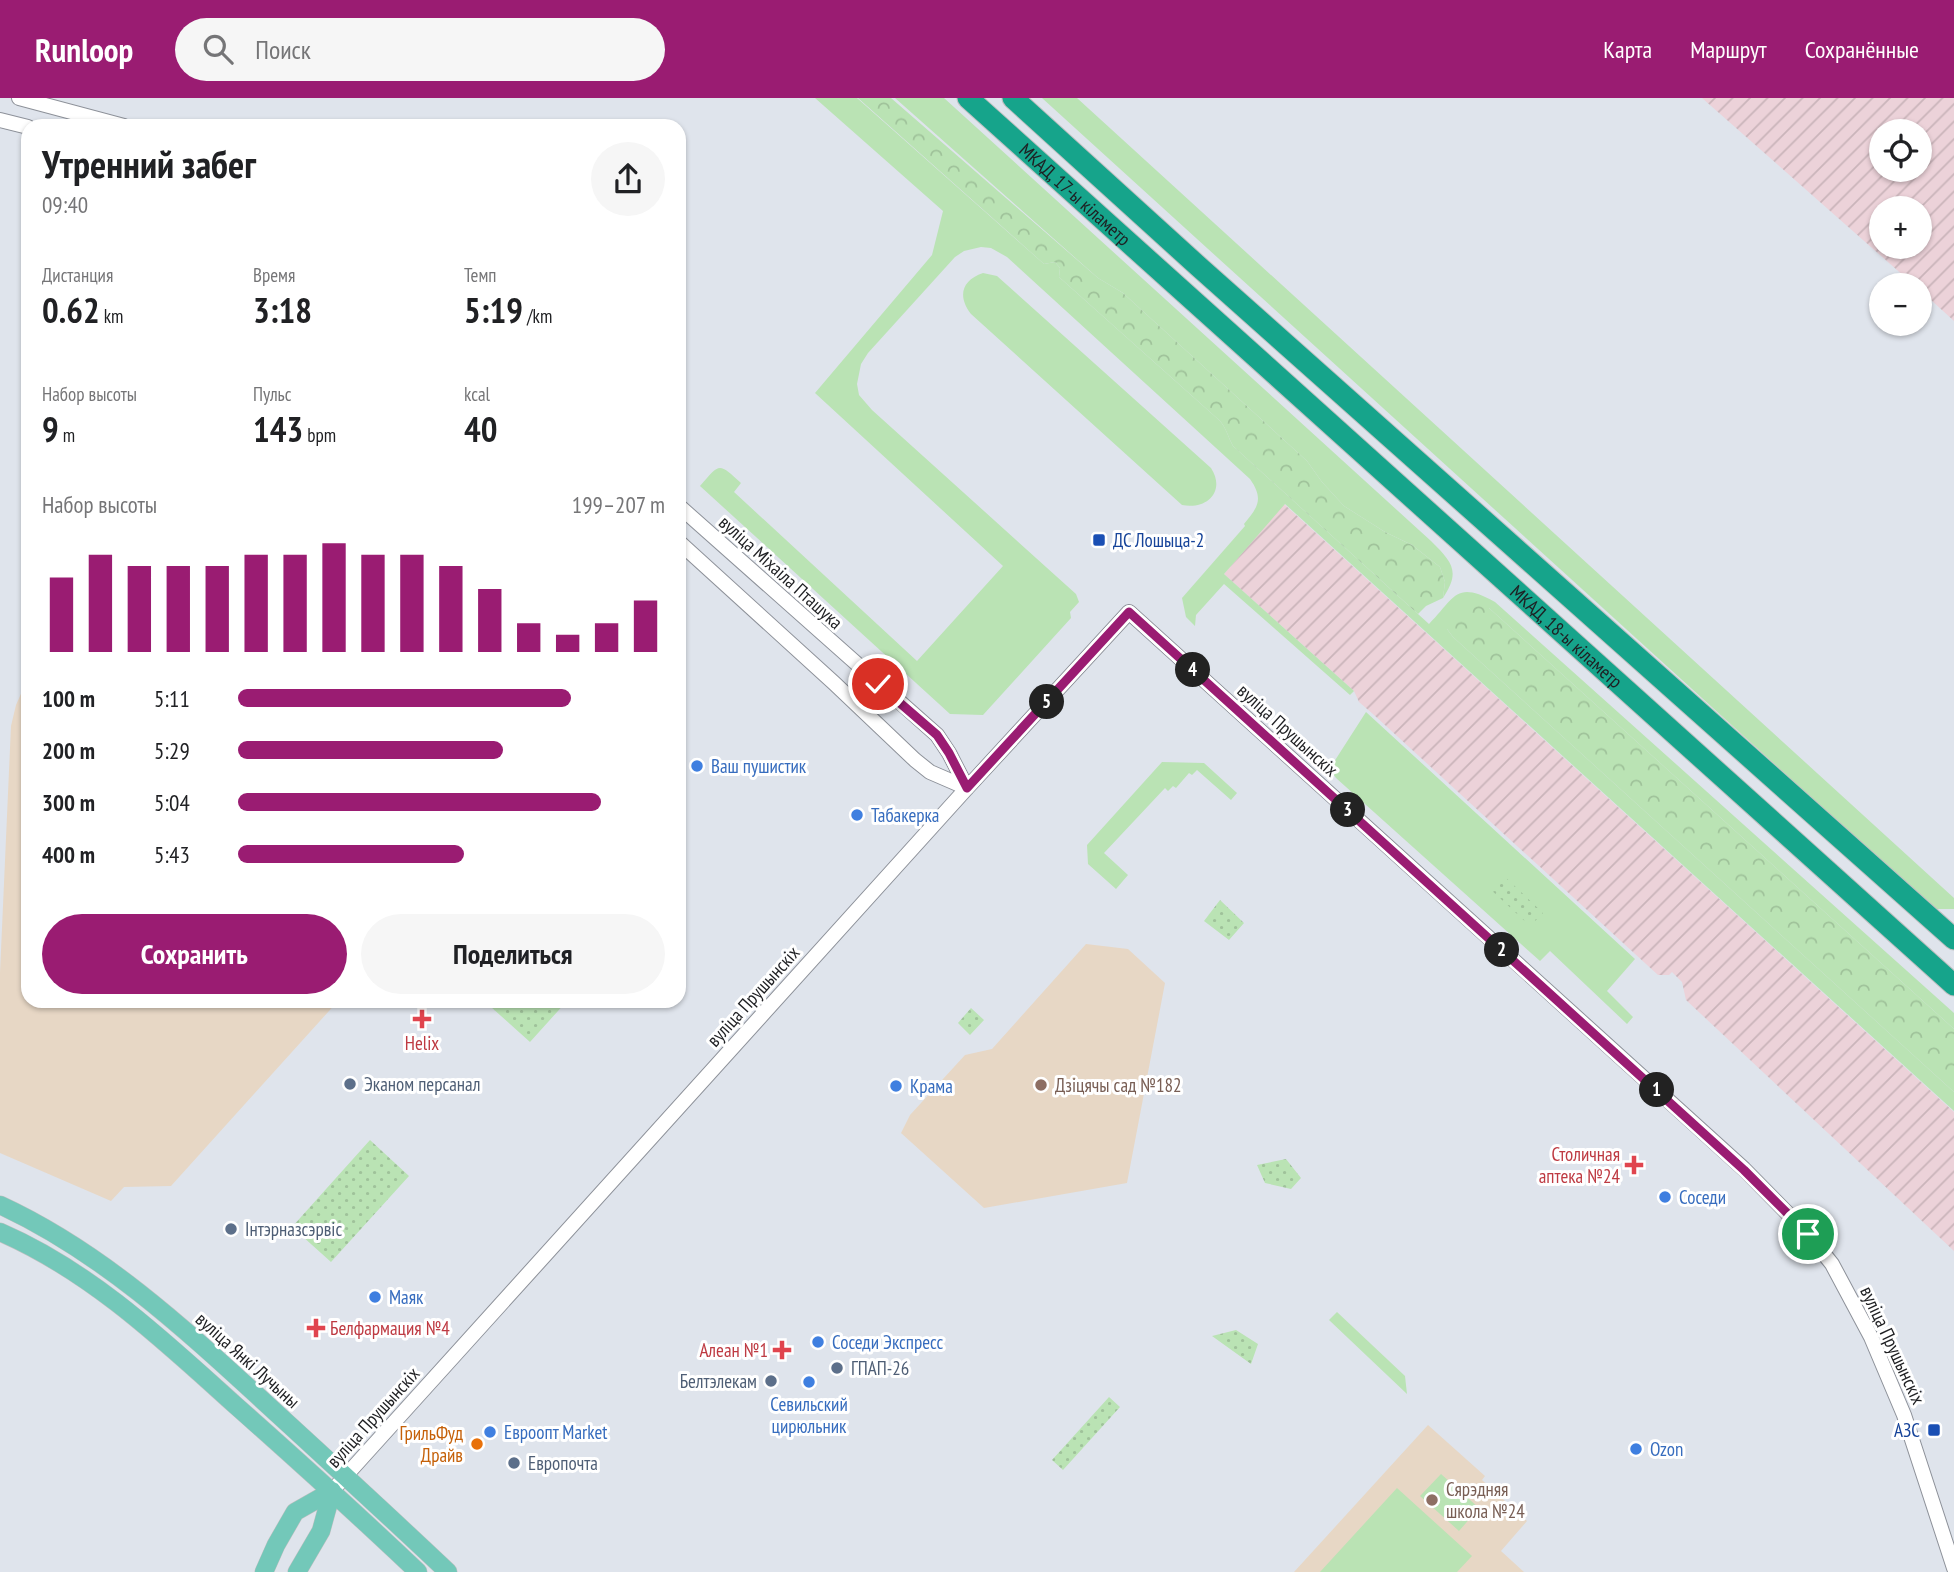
<!DOCTYPE html>
<html lang="ru">
<head>
<meta charset="utf-8">
<style>
  :root { --surface:#fff; --page:#f6f6f6; --text:#202124; --muted:#757577; --accent:#9a1c72 }
  body { margin:0; font-family:"PT Sans Narrow",sans-serif; background:var(--page); color:var(--text); height:100vh; display:flex; flex-direction:column; font-size:26px; white-space:nowrap }
  * { box-sizing:border-box; margin:0 }
  p { font-size:23px; color:var(--muted) }
  .icon { flex:none; width:38px; height:38px; fill:none; stroke:currentColor; stroke-width:2; stroke-linecap:round; stroke-linejoin:round }
  .map { position:relative; flex:1; overflow:hidden }
  .details { position:absolute; left:21px; top:21px; width:665px; height:889px; display:flex; flex-direction:column; background:var(--surface); border-radius:21px; box-shadow:0 2px 5px #0004 }
  .details>* { flex:none }
  .tools { position:absolute; left:1869px; top:21px; display:grid; gap:14px }
  .tools a { display:grid; place-items:center; width:63px; height:63px; border-radius:50%; background:var(--surface); box-shadow:0 2px 5px #0004; font-size:35px }
  .pin { position:absolute; display:grid; place-items:center; width:60px; height:60px; color:#fff; margin:-30px; border:4px solid #fff; border-radius:50%; box-shadow:0 2px 7px #0007 }
  .km { position:absolute; width:35px; height:35px; margin:-18px; border-radius:50%; background:#222; color:#fff; font-size:19px; line-height:35px; text-align:center }
  .round { display:grid; place-items:center; flex:none; width:74px; height:74px; border-radius:37px; background:var(--page) }
  .overview { display:flex; align-items:center; justify-content:space-between; height:119px; padding:0 21px }
  h1 { font-size:38px; font-weight:600; line-height:52px }
  .figures { display:grid; grid-template-columns:repeat(3,1fr); gap:10px; height:119px; padding:7px 21px }
  .figures div { display:grid; align-content:center }
  .figures b { font-size:35px; font-weight:600 }
  .figures small { font-size:19px; font-weight:400 }
  .figures p { font-size:19px }
  .chart { height:196px; padding:14px 21px }
  .chart p { display:flex; justify-content:space-between }
  .chart svg { width:100%; height:126px; margin-top:7px; stroke:var(--accent); stroke-width:6 }
  .action { display:flex; gap:14px; margin-top:auto; padding:14px 21px }
  .action a { flex:1; height:80px; border-radius:42px; background:var(--accent); color:#fff; font-size:28px; font-weight:600; line-height:80px; text-align:center }
  .action a+a { background:var(--page); color:var(--text) }
  ul { padding:0 21px; list-style:none; font-size:23px }
  li { display:grid; grid-template-columns:112px 84px 1fr; align-items:center; height:52px }
  li i { height:18px; border-radius:9px; background:var(--accent) }
  header { display:flex; align-items:center; gap:42px; box-sizing:border-box; height:98px; padding:0 35px; background:var(--accent); color:#fff }
  header strong { font-size:33px }
  nav { display:flex; gap:38px; margin-inline-start:auto; font-size:24px }
  .search { width:490px; height:63px; background:var(--page); display:flex; align-items:center; gap:18px; box-sizing:border-box; padding:0 24px; border-radius:38px; color:var(--muted); font-size:26px }
  .map>svg:first-child { display:block }
</style>
</head>
<body>
<header>
<strong>Runloop</strong>
<div class="search"><svg class="icon" aria-label="search" viewBox="0 0 24 24"><circle cx="10" cy="10" r="6"/><path d="M15 15l6 6"/></svg>Поиск</div>
<nav><a>Карта</a><a>Маршрут</a><a>Сохранённые</a></nav>
</header>
<div class="map">
<svg width="1954" height="1474" viewBox="0 0 1954 1474">
  <defs>
    <pattern id="industrial-furrows" width="10" height="10" patternUnits="userSpaceOnUse" patternTransform="scale(1.75)"><rect width="10" height="10" fill="#ecd2d9"/><path d="M-1 1l2-2M0 10L10 0M9 11l2-2" fill="none" stroke="#cab4ba"/></pattern>
    <pattern id="forest-crowns" width="20" height="18" patternUnits="userSpaceOnUse" patternTransform="scale(1.75)"><rect width="20" height="18" fill="#bae3b4"/><path d="M2 6a3 3 0 1 1 6 0M12 15a3 3 0 1 1 6 0" fill="none" stroke="#9fc29a"/></pattern>
    <pattern id="park-dots" width="8" height="8" patternUnits="userSpaceOnUse" patternTransform="scale(1.75)"><rect width="8" height="8" fill="#bae3b4"/><path d="M2 2h.1M6 6h.1" fill="none" stroke="#9fc29a" stroke-width="1.8" stroke-linecap="round"/></pattern>
  </defs>
  <rect width="100%" height="100%" fill="#dfe4ec"/>
  <path fill="url(#industrial-furrows)" fill-rule="evenodd" d="M 1702,0 L 1954,0 L 1954,223 L 1920,192 L 1920,187 L 1914,187 ZM 1881,33 L 1920,33 L 1920,72 L 1881,72 ZM 1881,110 L 1920,110 L 1920,149 L 1881,149 Z
    M 1284,406 L 1954,1014 L 1954,1153 L 1686,902 L 1682,884 L 1672,874 L 1669,877 L 1658,877 L 1374,617 L 1359,604 L 1354,593 L 1224,476 Z"/>
  <path fill="#e7d7c5" d="M 28,580 L 28,903 L 338,903 L 171,1088 L 124,1089 L 111,1103 L 0,1055 L 0,875 L 11,628 L 16,607 Z
    M 1086,846 L 1128,851 L 1165,885 L 1127,1085 L 984,1110 L 901,1035 L 910,1017 L 965,957 L 992,951 Z
    M 1428,1327 L 1485,1378 L 1482,1382 L 1527,1423 L 1501,1453 L 1524,1474 L 1294,1474 Z"/>
  <path fill="#bae3b4" d="M 815,0 L 857,0 L 1044,166 L 1055,164 L 1060,170 L 1059,179 L 1219,322 C 1226,329 1228,339 1233,348 L 1429,526 C 1455,500 1455,482 1495,504 L 1954,915 L 1954,931 L 1489,510 L 1447,531 L 1453,539 L 1954,994 L 1954,1013 L 1285,406 L 1224,476 L 1354,593 L 1350,597 L 1224,486 L 1196,517 L 1195,528 L 1186,519 L 1182,500 L 1245,428 L 1244,426 C 1258,409 1264,401 1250,381 L 1007,159 L 991,150 L 981,149 L 964,153 L 955,159 L 868,255 L 861,266 L 857,286 L 859,297 L 872,312 L 1076,496 L 1079,504 L 1070,514 L 1071,520 L 983,617 L 950,616 L 700,388 C 720,365 718,364 741,385 L 734,394 L 917,563 L 1003,468 L 815,295 L 932,157 L 943,113 Z
    M 895,0 L 944,0 L 1431,443 C 1452,464 1461,473 1443,500 L 1445,484 L 1440,469 L 1412,447 L 1385,434 L 1344,408 L 1322,384 L 1307,363 L 1123,195 L 1098,180 Z
    M 1042,0 L 1077,0 L 1954,800 L 1954,811 L 1934,811 Z
    M 983,175 L 997,178 L 1211,370 C 1226,393 1207,412 1182,407 L 971,216 C 957,198 962,182 983,175 Z
    M 1366,614 L 1635,861 L 1607,893 L 1633,919 L 1627,926 L 1550,853 L 1540,863 L 1336,680 L 1331,673 L 1332,667 Z
    M 1162,664 L 1204,665 L 1237,695 L 1231,702 L 1197,672 L 1192,677 L 1189,675 L 1176,690 L 1173,688 L 1168,693 L 1165,690 L 1104,755 L 1128,777 L 1116,791 L 1088,766 L 1087,747 Z
    M 1337,1214 L 1405,1278 L 1407,1296 L 1329,1222 Z
    M 1441,1376 L 1479,1410 L 1459,1433 L 1420,1398 Z
    M 1397,1390 L 1472,1458 L 1457,1474 L 1320,1474 Z"/>
  <path fill="url(#forest-crowns)" d="M 858,0 L 891,0 L 1098,180 L 1123,195 L 1307,363 L 1322,384 L 1344,408 L 1385,434 L 1412,447 L 1440,469 L 1445,484 L 1443,500 L 1426,508 L 1418,516 L 1233,348 C 1228,339 1226,329 1219,322 L 1059,179 L 1060,170 L 1055,164 L 1044,166 Z
    M 1477,505 L 1489,510 L 1954,931 L 1954,994 L 1453,539 L 1447,531 L 1448,520 L 1464,507 Z"/>
  <path fill="url(#park-dots)" d="M 1502,776 L 1543,815 L 1530,828 L 1489,790 Z
    M 1220,802 L 1244,825 L 1229,842 L 1204,823 Z
    M 497,903 L 567,903 L 530,944 L 491,909 Z
    M 971,910 L 984,922 L 970,937 L 958,925 Z
    M 370,1042 L 409,1078 L 331,1164 L 292,1129 Z
    M 1286,1061 L 1301,1080 L 1291,1091 L 1265,1085 L 1257,1067 Z
    M 1236,1232 L 1258,1246 L 1251,1266 L 1212,1238 Z
    M 1109,1299 L 1120,1309 L 1063,1372 L 1052,1362 Z"/>
  <g fill="none" stroke-linecap="round" stroke-linejoin="round">
    <g stroke="#8d9199" stroke-width="16">
      <path id="minor" d="M 19,0 L 124,28
        M 0,22 L 28,29
        M 679,408 L 937,637 L 949,655 L 967,690
        M 679,444 L 834,585 L 915,662 L 930,674 L 967,690
        M 332,1393 L 967,690 L 1129,514 L 1744,1071 L 1808,1136 L 1832,1166 L 1871,1239 L 1904,1317 L 1954,1470"/>
    </g>
    <g stroke="#c0c0c1" stroke-width="19">
      <path id="major" d="M 0,1107 C 104,1155 188,1234 272,1311 C 331,1365 390,1419 448,1474
        M 0,1134 C 90,1173 162,1241 234,1306 C 296,1361 358,1417 418,1474
        M 264,1474 L 276,1447 L 295,1414 L 332,1393
        M 297,1474 L 321,1433 L 332,1393"/>
    </g>
    <g stroke="#c0c0c1" stroke-width="23">
      <g id="highway">
        <path id="s1" d="M 968,0 L 1954,887"/>
        <path d="M 1013,0 L 1198,168 L 1954,841"/>
      </g>
    </g>
    <use href="#minor" stroke="#fff" stroke-width="14"/>
    <use href="#major" stroke="#73c8b9" stroke-width="18"/>
    <use href="#highway" stroke="#16a48b" stroke-width="21"/>
  </g>
  <g fill="none" stroke-linecap="round" stroke-linejoin="round">
    <g stroke="#fff" stroke-width="14">
      <path id="route" d="M 878,586 L 937,637 L 949,655 L 967,690 L 1129,514 L 1744,1072 L 1808,1136"/>
    </g>
    <use href="#route" stroke="#9a1c72" stroke-width="9"/>
  </g>
  <g fill="#1a4fb4" stroke="#fff" stroke-width="2.5">
    <rect x="1092" y="435" width="14" height="14" rx="3.5"/>
    <rect x="1927" y="1325" width="14" height="14" rx="3.5"/>
  </g>
  <g fill="#3f7fe0" stroke="#fff" stroke-width="2.5">
    <circle cx="697" cy="668" r="7"/>
    <circle cx="857" cy="717" r="7"/>
    <circle cx="896" cy="988" r="7"/>
    <circle cx="1665" cy="1099" r="7"/>
    <circle cx="375" cy="1199" r="7"/>
    <circle cx="818" cy="1244" r="7"/>
    <circle cx="809" cy="1284" r="7"/>
    <circle cx="490" cy="1334" r="7"/>
    <circle cx="1636" cy="1351" r="7"/>
  </g>
  <g fill="#e0444e" stroke="#fff" stroke-width="2.5">
    <path d="M418.5 910.5h7v7h7v7h-7v7h-7v-7h-7v-7h7z"/>
    <path d="M1630.5 1056.5h7v7h7v7h-7v7h-7v-7h-7v-7h7z"/>
    <path d="M312.5 1219.5h7v7h7v7h-7v7h-7v-7h-7v-7h7z"/>
    <path d="M778.5 1241.5h7v7h7v7h-7v7h-7v-7h-7v-7h7z"/>
  </g>
  <g fill="#5c6f8a" stroke="#fff" stroke-width="2.5">
    <circle cx="350" cy="986" r="7"/>
    <circle cx="231" cy="1131" r="7"/>
    <circle cx="837" cy="1270" r="7"/>
    <circle cx="771" cy="1283" r="7"/>
    <circle cx="514" cy="1365" r="7"/>
  </g>
  <g fill="#8d6e63" stroke="#fff" stroke-width="2.5">
    <circle cx="1041" cy="987" r="7"/>
    <circle cx="1432" cy="1402" r="7"/>
  </g>
  <circle fill="#e8710a" stroke="#fff" stroke-width="2.5" cx="477" cy="1346" r="7"/>
  <g text-anchor="middle" dominant-baseline="central" stroke-width="6" stroke-linejoin="round" paint-order="stroke">
    <g font-size="19" fill="#1e1f22" stroke="#fff">
      <text stroke="none"><textPath href="#s1" startOffset="144">МКАД, 17-ы кіламетр</textPath></text>
      <text transform="translate(781 474) rotate(42)">вуліца Міхаіла Пташука</text>
      <text stroke="none"><textPath href="#s1" startOffset="805">МКАД, 18-ы кіламетр</textPath></text>
      <text transform="translate(1288 632) rotate(42)">вуліца Прушынскіх</text>
      <text transform="translate(753 898) rotate(-48)">вуліца Прушынскіх</text>
      <text transform="translate(1893 1247) rotate(65)">вуліца Прушынскіх</text>
      <text transform="translate(248 1262) rotate(42)">вуліца Янкі Лучыны</text>
      <text transform="translate(373 1319) rotate(-48)">вуліца Прушынскіх</text>
    </g>
    <g font-size="19" fill="#164399" stroke="#fff" text-anchor="start">
      <text x="1113" y="442">ДС Лошыца-2</text>
      <text x="1920" y="1332" text-anchor="end">АЗС</text>
    </g>
    <g font-size="19" fill="#366cbe" stroke="#fff" text-anchor="start">
      <text x="711" y="668">Ваш пушистик</text>
      <text x="871" y="717">Табакерка</text>
      <text x="910" y="988">Крама</text>
      <text x="1679" y="1099">Соседи</text>
      <text x="389" y="1199">Маяк</text>
      <text x="832" y="1244">Соседи Экспресс</text>
      <text x="809" y="1306" text-anchor="middle">Севильский<tspan x="809" dy="22">цирюльник</tspan></text>
      <text x="504" y="1334">Евроопт Market</text>
      <text x="1650" y="1351">Ozon</text>
    </g>
    <g font-size="19" fill="#be3a42" stroke="#fff" text-anchor="end">
      <text x="422" y="945" text-anchor="middle">Helix</text>
      <text x="1620" y="1056">Столичная<tspan x="1620" dy="22">аптека №24</tspan></text>
      <text x="330" y="1230" text-anchor="start">Белфармация №4</text>
      <text x="768" y="1252">Алеан №1</text>
    </g>
    <g font-size="19" fill="#4e5e75" stroke="#fff" text-anchor="start">
      <text x="364" y="986">Эканом персанал</text>
      <text x="245" y="1131">Інтэрназсэрвіс</text>
      <text x="851" y="1270">ГПАП-26</text>
      <text x="757" y="1283" text-anchor="end">Белтэлекам</text>
      <text x="528" y="1365">Европочта</text>
    </g>
    <g font-size="19" fill="#785e54" stroke="#fff" text-anchor="start">
      <text x="1055" y="987">Дзіцячы сад №182</text>
      <text x="1446" y="1391">Сярэдняя<tspan x="1446" dy="22">школа №24</tspan></text>
    </g>
    <g font-size="19" fill="#c56008" stroke="#fff" text-anchor="end">
      <text x="463" y="1335">ГрильФуд<tspan x="463" dy="22">Драйв</tspan></text>
    </g>
  </g>
</svg>
<div class="tools">
<a><svg class="icon" aria-label="locate" viewBox="0 0 24 24"><circle cx="12" cy="12" r="6"/><path d="M12 2v4M12 18v4M2 12h4M18 12h4"/></svg></a>
<a>+</a>
<a>−</a>
</div>
<div class="pin" style="left:1808px;top:1136px;background:#1e9e55"><svg class="icon" aria-label="arrive" viewBox="0 0 24 24"><path d="M6 21V4h12l-3 4 3 4H6"/></svg></div>
<div class="pin" style="left:878px;top:586px;background:#d93025"><svg class="icon" aria-label="check" viewBox="0 0 24 24"><path d="M5 12l5 5 9-10"/></svg></div>
<b class="km" style="left:1657px;top:992px">1</b>
<b class="km" style="left:1502px;top:852px">2</b>
<b class="km" style="left:1348px;top:712px">3</b>
<b class="km" style="left:1193px;top:572px">4</b>
<b class="km" style="left:1047px;top:604px">5</b>
<section class="details">
<div class="overview"><div><h1>Утренний забег</h1><p>09:40</p></div><a class="round"><svg class="icon" aria-label="share" viewBox="0 0 24 24"><path d="M12 15V3M7 8l5-5 5 5M5 13v7h14v-7"/></svg></a></div>
<div class="figures">
<div><p>Дистанция</p><b>0.62<small> km</small></b></div>
<div><p>Время</p><b>3:18</b></div>
<div><p>Темп</p><b>5:19<small> /km</small></b></div>
</div>
<div class="figures">
<div><p>Набор высоты</p><b>9<small> m</small></b></div>
<div><p>Пульс</p><b>143<small> bpm</small></b></div>
<div><p>kcal</p><b>40</b></div>
</div>
<div class="chart"><p><span>Набор высоты</span>199–207 m</p>
<svg viewBox="0 0 160 44" preserveAspectRatio="none"><path d="M5 44V18M15 44V10M25 44V14M35 44V14M45 44V14M55 44V10M65 44V10M75 44V6M85 44V10M95 44V10M105 44V14M115 44V22M125 44V34M135 44V38M145 44V34M155 44V26"/></svg>
</div>
<ul>
<li><b>100 m</b>5:11<i style="width:78%"></i></li>
<li><b>200 m</b>5:29<i style="width:62%"></i></li>
<li><b>300 m</b>5:04<i style="width:85%"></i></li>
<li><b>400 m</b>5:43<i style="width:53%"></i></li>
</ul>
<div class="action"><a>Сохранить</a><a>Поделиться</a></div>
</section>
</div>
</body>
</html>
